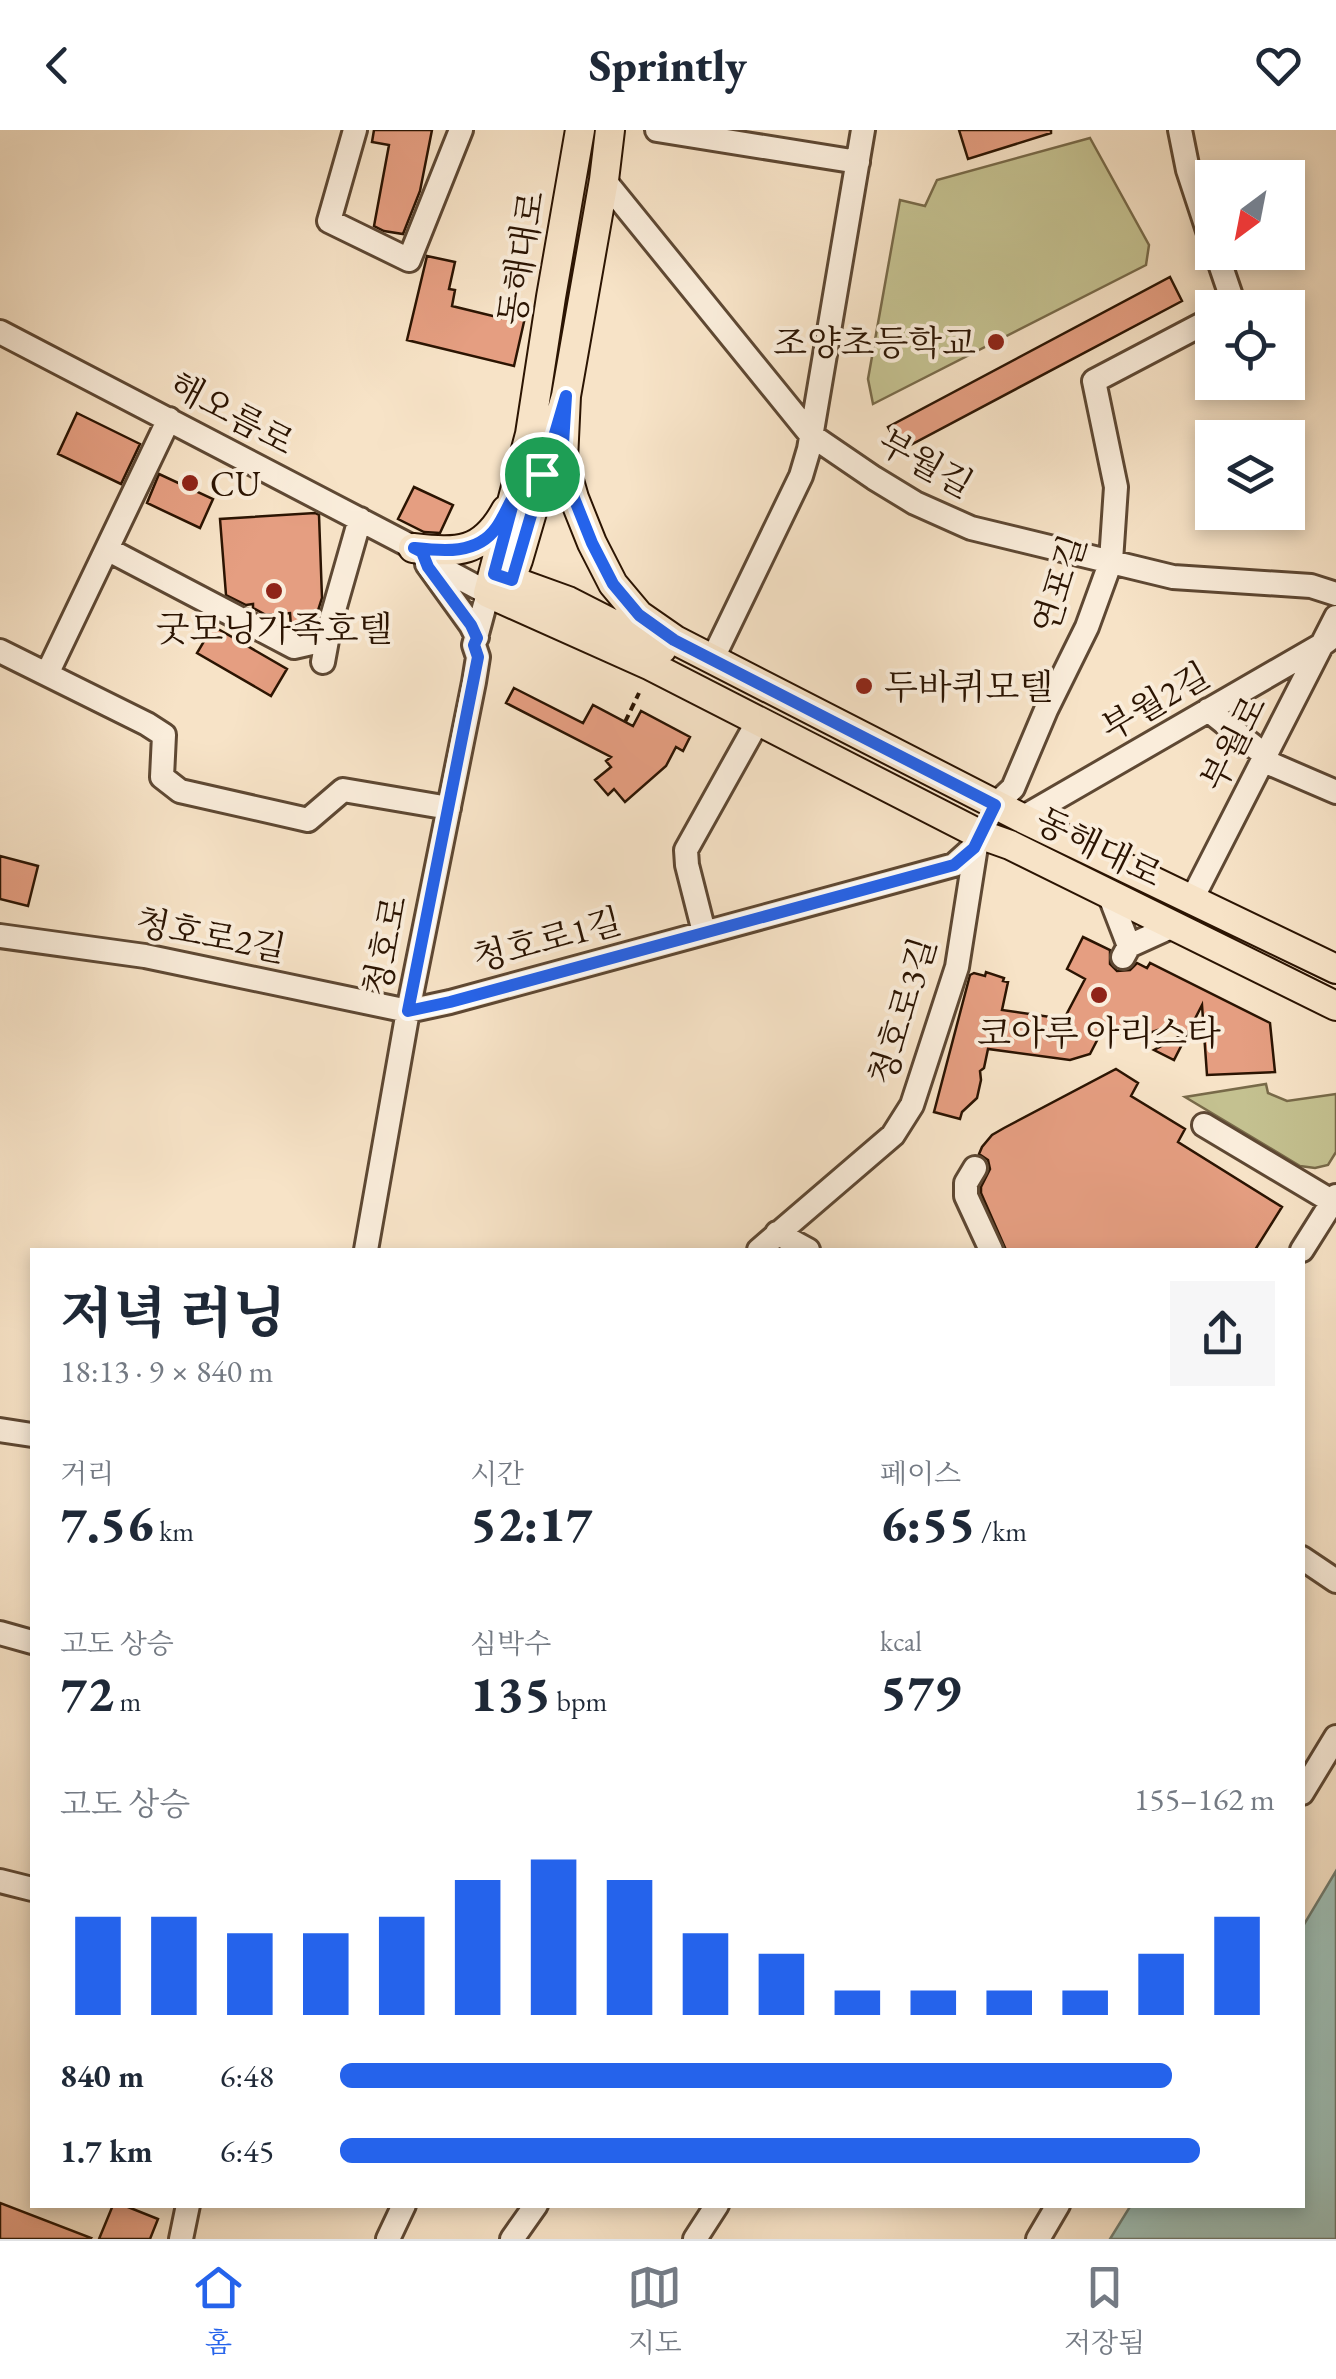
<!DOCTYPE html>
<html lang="ko">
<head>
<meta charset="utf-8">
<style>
  :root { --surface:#fff; --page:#f6f6f7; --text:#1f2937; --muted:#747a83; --line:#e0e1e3; --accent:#2563eb }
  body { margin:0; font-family:"EB Garamond","Noto Serif KR",serif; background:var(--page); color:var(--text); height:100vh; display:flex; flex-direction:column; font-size:38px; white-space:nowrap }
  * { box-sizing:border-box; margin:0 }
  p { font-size:32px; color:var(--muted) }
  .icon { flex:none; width:55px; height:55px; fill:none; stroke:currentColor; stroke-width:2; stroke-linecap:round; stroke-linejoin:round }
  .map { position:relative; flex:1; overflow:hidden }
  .details { position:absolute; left:30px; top:1118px; width:1275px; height:960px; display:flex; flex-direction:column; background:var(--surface); border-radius:0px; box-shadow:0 5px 15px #0003 }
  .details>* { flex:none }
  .needle { width:65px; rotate:212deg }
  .buttons { position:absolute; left:1195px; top:30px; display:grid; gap:20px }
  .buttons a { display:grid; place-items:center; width:110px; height:110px; border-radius:0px; background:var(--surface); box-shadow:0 5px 15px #0003; font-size:50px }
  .pin { position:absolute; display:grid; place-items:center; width:85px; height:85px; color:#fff; margin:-42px; border:5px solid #fff; border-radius:50%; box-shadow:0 2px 10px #0007 }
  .round { display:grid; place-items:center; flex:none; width:105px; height:105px; border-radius:0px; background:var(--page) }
  .overview { display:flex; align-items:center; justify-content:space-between; height:170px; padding:0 30px }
  h1 { font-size:55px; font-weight:800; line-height:75px }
  .stats { display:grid; grid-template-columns:repeat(3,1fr); gap:15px; height:170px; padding:10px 30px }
  .stats div { display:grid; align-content:center }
  .stats b { font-size:50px; font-weight:800 }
  .stats small { font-size:28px; font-weight:400 }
  .stats p { font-size:28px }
  .chart { height:280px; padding:20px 30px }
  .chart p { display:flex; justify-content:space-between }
  .chart svg { width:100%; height:180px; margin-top:10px; stroke:var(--accent); stroke-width:6 }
  ul { padding:0 30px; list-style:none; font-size:32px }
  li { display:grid; grid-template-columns:160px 120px 1fr; align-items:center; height:75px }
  li i { height:25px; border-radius:12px; background:var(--accent) }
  header { display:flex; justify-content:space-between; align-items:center; height:130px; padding:0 30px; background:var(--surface); font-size:45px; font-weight:800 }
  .tabs { display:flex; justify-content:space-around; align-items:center; height:140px; border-top:2px solid var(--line); background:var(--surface); font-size:28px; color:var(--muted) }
  .tabs a { display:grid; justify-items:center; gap:5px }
  .tabs .active { color:var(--accent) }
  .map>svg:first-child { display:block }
</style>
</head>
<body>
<header><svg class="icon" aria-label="back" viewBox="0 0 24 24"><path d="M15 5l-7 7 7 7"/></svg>Sprintly<svg class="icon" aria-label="heart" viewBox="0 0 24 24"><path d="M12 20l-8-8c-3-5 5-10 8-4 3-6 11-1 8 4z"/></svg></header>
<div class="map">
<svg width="1336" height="2109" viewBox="0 0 1336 2109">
  <rect width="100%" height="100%" fill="#f7e3c7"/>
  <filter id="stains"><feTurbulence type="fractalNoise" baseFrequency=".002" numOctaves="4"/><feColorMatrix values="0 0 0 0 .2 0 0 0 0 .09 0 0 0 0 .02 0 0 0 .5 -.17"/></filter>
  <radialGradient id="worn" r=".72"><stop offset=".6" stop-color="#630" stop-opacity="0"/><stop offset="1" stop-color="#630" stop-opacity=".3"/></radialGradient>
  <path fill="#c4c190" stroke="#786a49" stroke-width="2.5" d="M 1090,8 L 1149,115 L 1146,135 L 873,274 L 868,249 L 900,70 L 925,76 L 937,50 Z
    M 1266,954 L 1268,963 L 1287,971 L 1336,964 L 1336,1022 L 1328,1035 L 1315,1038 L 1300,1036 L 1185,967 Z"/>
  <path fill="#9dbeb5" stroke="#6f7a6d" stroke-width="2.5" d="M 1336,1741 L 1336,2109 L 1110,2109 L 1131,2075 L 1302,2075 L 1303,1796 Z"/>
  <path fill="#e59e81" stroke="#2b1402" stroke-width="2.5" d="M 374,0 L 432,0 L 420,61 L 403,104 L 384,101 L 374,96 L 389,15 L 372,12 Z
    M 959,0 L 1051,0 L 1051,3 L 968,29 Z
    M 427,126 L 455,132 L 449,159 L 455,160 L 452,176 L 501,188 L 504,177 L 526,183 L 514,236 L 407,210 Z
    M 1170,147 L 1182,171 L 901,320 L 888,297 Z
    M 77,283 L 140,314 L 121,354 L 58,324 Z
    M 159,344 L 213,369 L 200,398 L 147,373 Z
    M 414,357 L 453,375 L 440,403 L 424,402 L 398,389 Z
    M 315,383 L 319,385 L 322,468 L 316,487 L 308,498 L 291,498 L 290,483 L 266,485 L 253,478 L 253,474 L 246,475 L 226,465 L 220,389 Z
    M 213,496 L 287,539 L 271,566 L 197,523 Z
    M 514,558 L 583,593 L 593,575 L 633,596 L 641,581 L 690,607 L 683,621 L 676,617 L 666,636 L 625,672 L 614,659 L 608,665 L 595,650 L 611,637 L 606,631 L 611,627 L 506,573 Z
    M 0,726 L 38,736 L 28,776 L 0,769 Z
    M 1083,807 L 1110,820 L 1110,834 L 1117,841 L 1130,840 L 1137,833 L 1147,838 L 1150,833 L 1270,893 L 1275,942 L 1207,945 L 1202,875 L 1174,930 L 1154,920 L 1180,906 L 1175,894 L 1132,909 L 1105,895 L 1090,924 L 1070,930 L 988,919 L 984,938 L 980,941 L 981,950 L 977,968 L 962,982 L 960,989 L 934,982 L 970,845 L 974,843 L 985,846 L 986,842 L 1004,848 L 1003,851 L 1008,852 L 1002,880 L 1064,889 L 1085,849 L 1067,839 Z
    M 1116,939 L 1138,953 L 1131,966 L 1185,999 L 1178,1012 L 1282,1077 L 1255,1120 L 1006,1120 L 981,1063 L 981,1057 L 990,1039 L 988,1030 L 979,1024 L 982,1017 L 992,1005 L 1004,998 Z
    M 0,2073 L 91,2108 L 90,2109 L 0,2109 Z
    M 113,2075 L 123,2075 L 158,2089 L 150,2109 L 99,2109 Z"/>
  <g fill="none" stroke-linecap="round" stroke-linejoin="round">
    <g stroke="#5e4833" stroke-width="28">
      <path id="minor" d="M 355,0 L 329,91 L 409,130 L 461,0
        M 657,0 L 858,32
        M 1180,0 L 1188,40 L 1212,113
        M 604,50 L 811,305 L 874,348 L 915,373 L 971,398 L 1173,447 L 1311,456 L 1336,464
        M 1216,122 L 1231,166 L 1232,178
        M 0,202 L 422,422 L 445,440 L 488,463 L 474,515 L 478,527 L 474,552 L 408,881 L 366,1120
        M 107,419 L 294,517 L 316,512 L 330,494
        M 427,434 L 471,495 L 477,507
        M 0,521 L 147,594 L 164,605 L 162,647 L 180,661 L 308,690 L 343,660 L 449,678
        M 712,530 L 801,346 L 809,319 L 863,0
        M 323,532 L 330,494 L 360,389
        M 47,544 L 169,289
        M 1208,580 L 1266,626
        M 1264,631 L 1336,662
        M 995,675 L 1013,658 L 1046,580 L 1087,497 L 1111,431 L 1116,357 L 1094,251 L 1212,189
        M 1022,688 L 1323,514 L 1336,504
        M 1109,764 L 1129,816
        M 1191,771 L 1336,487
        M 704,802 L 687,735 L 686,720 L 758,591
        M 0,806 L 145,826 L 408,881 L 450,872 L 954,735 L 974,717
        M 1123,827 L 1129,816 L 1173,796
        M 1204,995 L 1333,1072
        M 975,1038 L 966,1053 L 966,1066 L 991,1120
        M 777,1103 L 808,1120
        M 759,1120 L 893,1005 L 912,975 L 957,837 L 977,710
        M 1302,1120 L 1336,1066
        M 0,1300 L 32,1305
        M 1302,1428 L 1336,1451
        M 0,1503 L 32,1512
        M 1302,1663 L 1336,1607
        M 0,1751 L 32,1759
        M 181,2109 L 188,2075
        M 388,2109 L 404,2075
        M 512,2109 L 536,2075
        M 695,2109 L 717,2075
        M 1038,2109 L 1058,2075"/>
    </g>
    <g stroke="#2b1402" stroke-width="32">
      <path id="major" d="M 580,0 L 551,167 L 530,304 L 488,463 L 651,536 L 979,704 L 1010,715 L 1336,876
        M 566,266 L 563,330 L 574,368 L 592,413 L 613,454 L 639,485 L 675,510 L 1022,688 L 1336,839
        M 413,418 C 458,423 482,424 506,380
        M 496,445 L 568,471 L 662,519
        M 504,468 L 518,430 L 566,266 L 604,50 L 610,0"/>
    </g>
    <path stroke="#2b1402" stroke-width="4" stroke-dasharray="8 5" stroke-linecap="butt" d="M 625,592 L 639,563"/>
    <use href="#minor" stroke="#faeddb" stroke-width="22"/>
    <use href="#major" stroke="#f7e3c7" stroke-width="28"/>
  </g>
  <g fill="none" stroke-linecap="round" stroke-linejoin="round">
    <g stroke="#fff" stroke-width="20">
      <path id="route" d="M 566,266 L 562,330 L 574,368 L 592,413 L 613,454 L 639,485 L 674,510 L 995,675 L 974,718 L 954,735 L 450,872 L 408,881 L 478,527 L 474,515 L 477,508 L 471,495 L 428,437 L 422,422 L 414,418 C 442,421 477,425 496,398 C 504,387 509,373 516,362 L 494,444 L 512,450 Z"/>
    </g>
    <use href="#route" stroke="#2563eb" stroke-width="12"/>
  </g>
  <g fill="#8f2418" stroke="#faeddb" stroke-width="4">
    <circle cx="996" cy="212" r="10"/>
    <circle cx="190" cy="353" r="10"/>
    <circle cx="274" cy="461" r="10"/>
    <circle cx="864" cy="556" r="10"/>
    <circle cx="1099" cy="865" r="10"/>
  </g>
  <g text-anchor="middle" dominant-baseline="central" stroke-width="8" stroke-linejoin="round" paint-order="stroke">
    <g font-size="35" fill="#2b1402" stroke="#faeddb">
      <text transform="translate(521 128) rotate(-81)">동해대로</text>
      <text transform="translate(232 283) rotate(28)">해오름로</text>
      <text transform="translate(926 333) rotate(29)">부월길</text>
      <text transform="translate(1059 454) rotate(-72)">연포길</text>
      <text transform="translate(1155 571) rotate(-30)">부월2길</text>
      <text transform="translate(1233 613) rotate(-63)">부월로</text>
      <text transform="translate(1099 717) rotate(26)">동해대로</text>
      <text transform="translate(211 805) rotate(11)">청호로2길</text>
      <text transform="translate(547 809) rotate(-15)">청호로1길</text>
      <text transform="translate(385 816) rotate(-79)">청호로</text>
      <text transform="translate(902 881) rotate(-73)">청호로3길</text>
    </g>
    <g font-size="35" fill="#2b1402" stroke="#faeddb" text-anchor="start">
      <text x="976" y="212" text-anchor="end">조양초등학교</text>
      <text x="210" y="353">CU</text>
      <text x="274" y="498" text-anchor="middle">굿모닝가족호텔</text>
      <text x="884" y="556">두바퀴모텔</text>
      <text x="1099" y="902" text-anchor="middle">코아루 아리스타</text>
    </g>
  </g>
  <rect width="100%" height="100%" filter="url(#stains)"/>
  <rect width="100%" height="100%" fill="url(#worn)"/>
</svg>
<div class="buttons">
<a><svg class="needle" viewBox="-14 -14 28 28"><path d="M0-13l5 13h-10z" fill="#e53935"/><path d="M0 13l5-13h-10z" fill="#747a83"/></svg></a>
<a><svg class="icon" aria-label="locate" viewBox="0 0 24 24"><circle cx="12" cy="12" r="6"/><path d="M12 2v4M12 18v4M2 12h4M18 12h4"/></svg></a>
<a><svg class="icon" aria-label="layers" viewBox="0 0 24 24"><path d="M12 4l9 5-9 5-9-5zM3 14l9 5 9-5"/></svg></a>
</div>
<div class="pin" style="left:542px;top:344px;background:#1e9e55"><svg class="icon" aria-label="arrive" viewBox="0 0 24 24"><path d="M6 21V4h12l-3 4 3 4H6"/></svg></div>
<section class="details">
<div class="overview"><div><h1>저녁 러닝</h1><p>18:13 · 9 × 840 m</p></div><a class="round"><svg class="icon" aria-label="share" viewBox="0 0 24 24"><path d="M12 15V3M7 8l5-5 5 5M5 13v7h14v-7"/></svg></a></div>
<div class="stats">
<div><p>거리</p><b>7.56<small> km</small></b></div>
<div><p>시간</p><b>52:17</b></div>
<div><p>페이스</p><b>6:55<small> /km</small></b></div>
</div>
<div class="stats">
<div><p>고도 상승</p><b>72<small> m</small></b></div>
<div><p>심박수</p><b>135<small> bpm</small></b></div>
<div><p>kcal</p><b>579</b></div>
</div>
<div class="chart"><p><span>고도 상승</span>155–162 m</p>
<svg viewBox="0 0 160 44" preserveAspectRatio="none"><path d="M5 44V20M15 44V20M25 44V24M35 44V24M45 44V20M55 44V11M65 44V6M75 44V11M85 44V24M95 44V29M105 44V38M115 44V38M125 44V38M135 44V38M145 44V29M155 44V20"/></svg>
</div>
<ul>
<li><b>840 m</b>6:48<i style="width:89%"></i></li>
<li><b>1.7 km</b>6:45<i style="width:92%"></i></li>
</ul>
</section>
</div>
<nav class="tabs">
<a class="active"><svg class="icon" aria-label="home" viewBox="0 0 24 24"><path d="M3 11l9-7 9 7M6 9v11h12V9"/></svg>홈</a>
<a><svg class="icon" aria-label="map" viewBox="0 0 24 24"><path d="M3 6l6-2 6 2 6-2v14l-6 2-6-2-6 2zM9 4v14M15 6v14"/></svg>지도</a>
<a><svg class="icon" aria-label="saved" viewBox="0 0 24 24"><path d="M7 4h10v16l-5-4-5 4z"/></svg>저장됨</a>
</nav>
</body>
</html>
